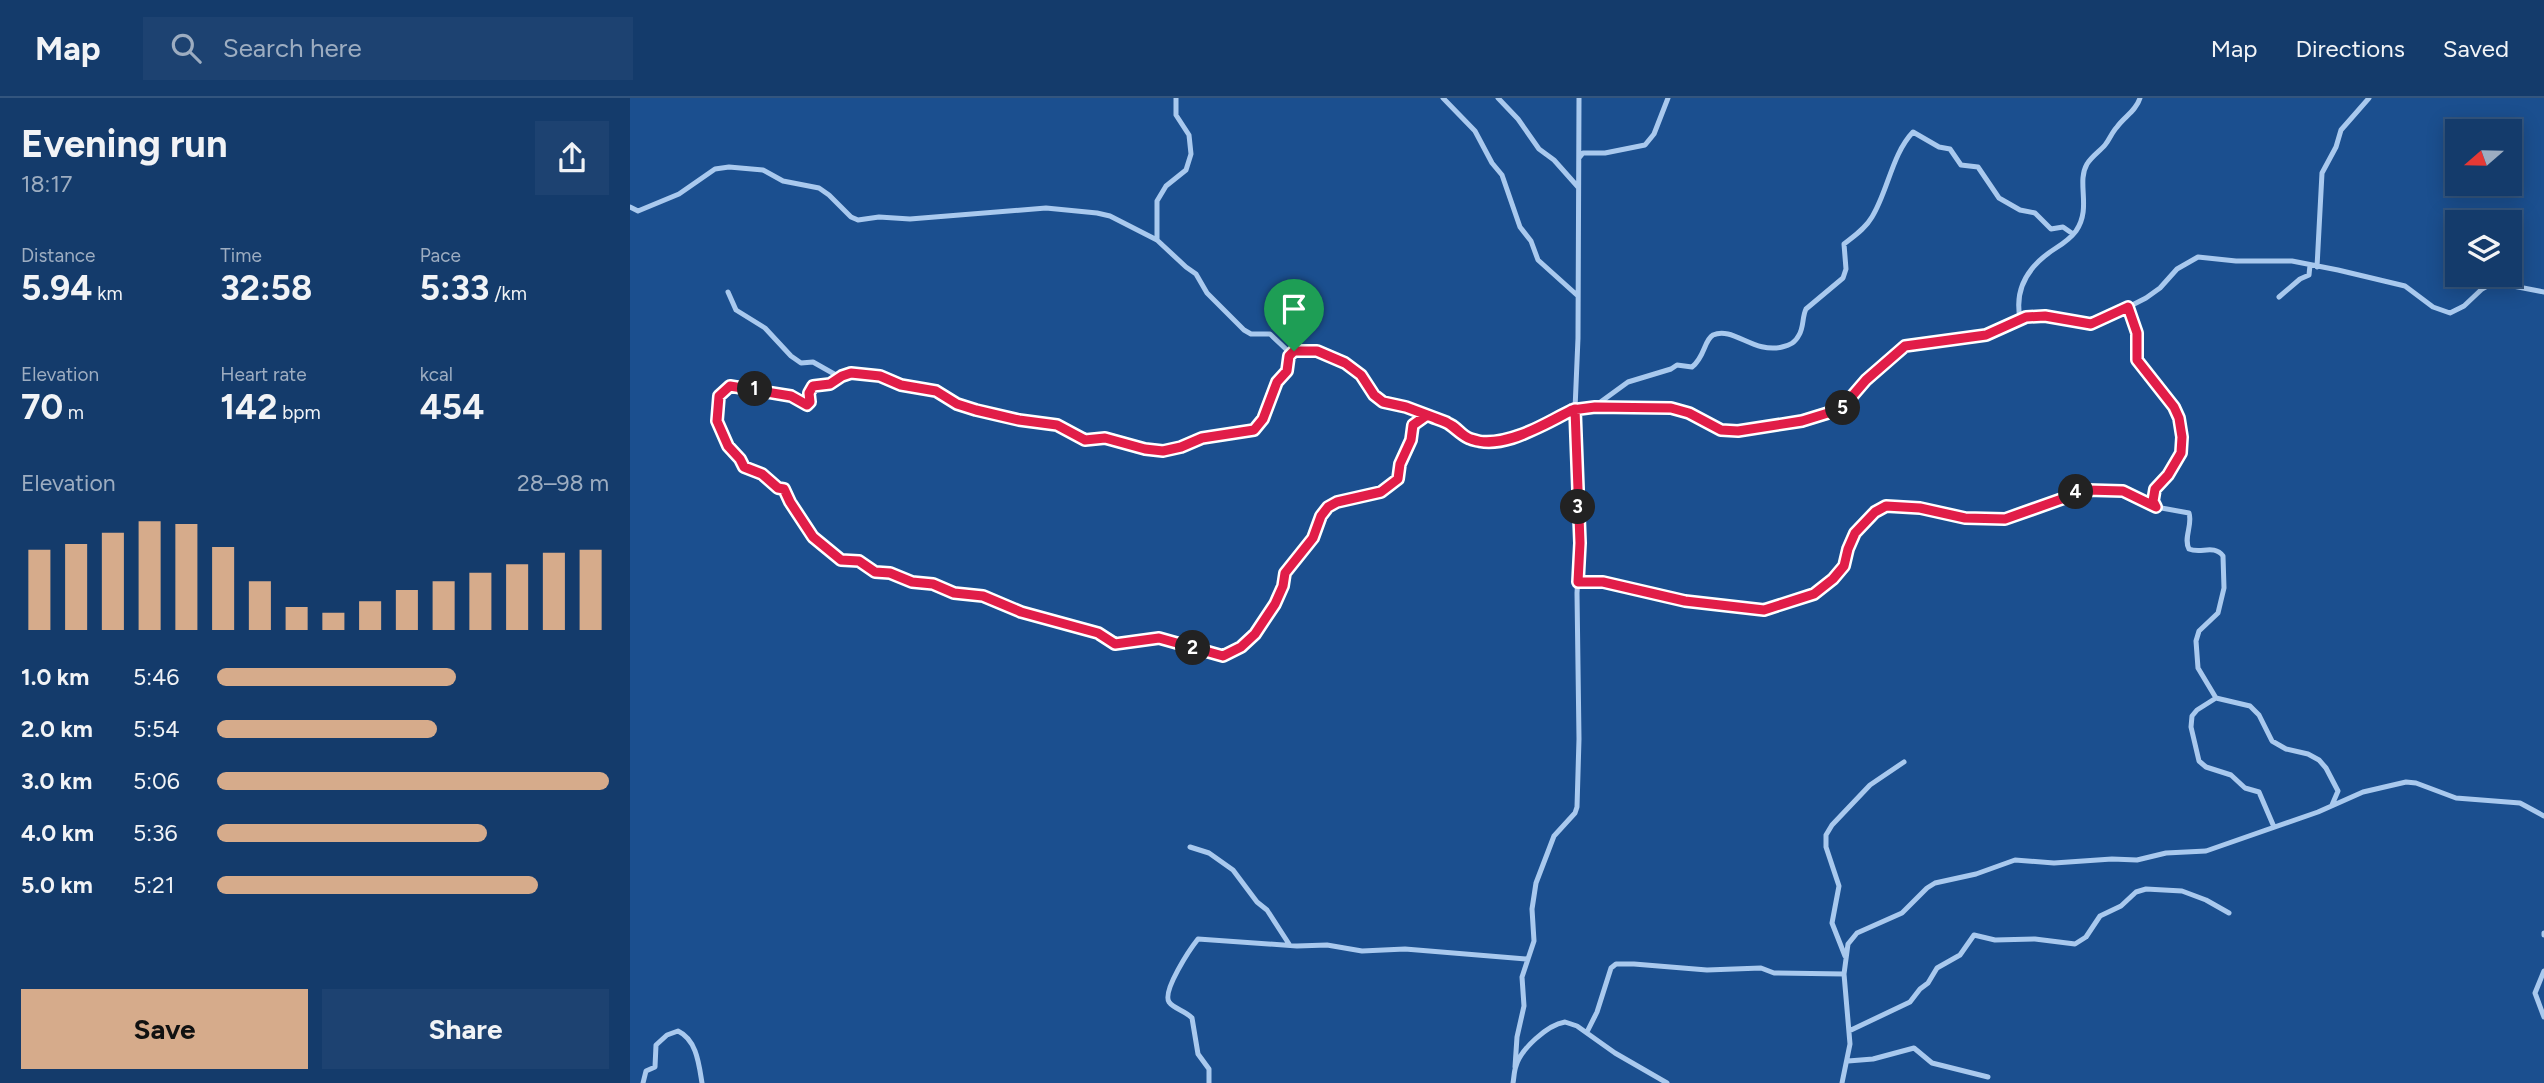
<!DOCTYPE html>
<html lang="en">
<head>
<meta charset="utf-8">
<style>
  :root { --surface:#143b6b; --page:#1d4271; --text:#f1f3f6; --muted:#9dadc1; --line:#33557e; --accent:#d6ab8b }
  body { margin:0; font-family:Figtree,sans-serif; background:var(--page); color:var(--text); height:100vh; display:flex; flex-direction:column; font-size:26px; white-space:nowrap }
  * { box-sizing:border-box; margin:0 }
  p { font-size:23px; color:var(--muted) }
  .icon { flex:none; width:38px; height:38px; fill:none; stroke:currentColor; stroke-width:2; stroke-linecap:round; stroke-linejoin:round }
  .map { position:relative; flex:1; overflow:hidden }
  .side { display:flex; flex-direction:column; background:var(--surface); width:630px }
  .side>* { flex:none }
  .needle { width:46px; rotate:250deg }
  .controls { position:absolute; left:1815px; top:21px; display:grid; gap:14px }
  .controls a { display:grid; place-items:center; width:77px; height:77px; border-radius:0px; background:var(--surface); box-shadow:0 4px 18px #0003,0 0 0 2px var(--line); font-size:35px }
  .pin { position:absolute; display:grid; place-items:center; width:60px; height:60px; color:#fff; margin:-72px -30px; border-radius:50% 50% 50% 0; rotate:-45deg; box-shadow:0 0 7px #0007 }
  .pin .icon { rotate:45deg }
  .km { position:absolute; width:35px; height:35px; margin:-18px; border-radius:50%; background:#222; color:#fff; font-size:19px; line-height:35px; text-align:center }
  .round { display:grid; place-items:center; flex:none; width:74px; height:74px; border-radius:0px; background:var(--page) }
  .head { display:flex; align-items:center; justify-content:space-between; height:119px; padding:0 21px }
  h1 { font-size:38px; font-weight:700; line-height:52px }
  .figures { display:grid; grid-template-columns:repeat(3,1fr); gap:10px; height:119px; padding:7px 21px }
  .figures div { display:grid; align-content:center }
  .figures b { font-size:35px; font-weight:700 }
  .figures small { font-size:19px; font-weight:400 }
  .figures p { font-size:19px }
  .chart { height:196px; padding:14px 21px }
  .chart p { display:flex; justify-content:space-between }
  .chart svg { width:100%; height:126px; margin-top:7px; stroke:var(--accent); stroke-width:6 }
  .cta { display:flex; gap:14px; margin-top:auto; padding:14px 21px }
  .cta a { flex:1; height:80px; border-radius:0px; background:var(--accent); color:#111; font-size:28px; font-weight:700; line-height:80px; text-align:center }
  .cta a+a { background:var(--page); color:var(--text) }
  ul { padding:0 21px; list-style:none; font-size:23px }
  li { display:grid; grid-template-columns:112px 84px 1fr; align-items:center; height:52px }
  li i { height:18px; border-radius:9px; background:var(--accent) }
  header { display:flex; align-items:center; gap:42px; box-sizing:border-box; height:98px; padding:0 35px; background:var(--surface); border-bottom:2px solid var(--line) }
  header strong { font-size:33px }
  nav { display:flex; gap:38px; margin-inline-start:auto; font-size:24px }
  .search { width:490px; height:63px; background:var(--page); display:flex; align-items:center; gap:18px; box-sizing:border-box; padding:0 24px; border-radius:0px; color:var(--muted); font-size:26px }
  main { display:flex; flex:1; min-height:0 }
  .map>svg:first-child { display:block }
</style>
</head>
<body>
<header>
<strong>Map</strong>
<div class="search"><svg class="icon" aria-label="search" viewBox="0 0 24 24"><circle cx="10" cy="10" r="6"/><path d="M15 15l6 6"/></svg>Search here</div>
<nav><a>Map</a><a>Directions</a><a>Saved</a></nav>
</header>
<main>
<section class="side">
<div class="head"><div><h1>Evening run</h1><p>18:17</p></div><a class="round"><svg class="icon" aria-label="share" viewBox="0 0 24 24"><path d="M12 15V3M7 8l5-5 5 5M5 13v7h14v-7"/></svg></a></div>
<div class="figures">
<div><p>Distance</p><b>5.94<small> km</small></b></div>
<div><p>Time</p><b>32:58</b></div>
<div><p>Pace</p><b>5:33<small> /km</small></b></div>
</div>
<div class="figures">
<div><p>Elevation</p><b>70<small> m</small></b></div>
<div><p>Heart rate</p><b>142<small> bpm</small></b></div>
<div><p>kcal</p><b>454</b></div>
</div>
<div class="chart"><p><span>Elevation</span>28–98 m</p>
<svg viewBox="0 0 160 44" preserveAspectRatio="none"><path d="M5 44V16M15 44V14M25 44V10M35 44V6M45 44V7M55 44V15M65 44V27M75 44V36M85 44V38M95 44V34M105 44V30M115 44V27M125 44V24M135 44V21M145 44V17M155 44V16"/></svg>
</div>
<ul>
<li><b>1.0 km</b>5:46<i style="width:61%"></i></li>
<li><b>2.0 km</b>5:54<i style="width:56%"></i></li>
<li><b>3.0 km</b>5:06<i style="width:100%"></i></li>
<li><b>4.0 km</b>5:36<i style="width:69%"></i></li>
<li><b>5.0 km</b>5:21<i style="width:82%"></i></li>
</ul>
<div class="cta"><a>Save</a><a>Share</a></div>
</section>
<div class="map">
<svg width="1914" height="985" viewBox="0 0 1914 985">
  <rect width="100%" height="100%" fill="#1b4f8f"/>
  <g fill="none" stroke-linecap="round" stroke-linejoin="round">
    <path stroke="#a9c9ee" stroke-width="5" d="M 813,0 L 845,33 L 862,65 L 872,77 L 890,129 L 901,143 L 908,162 L 948,198
      M 868,0 L 888,21 L 909,51 L 924,62 L 948,89
      M 949,60 L 953,55 L 975,55 L 1015,47 L 1024,36 L 1038,0
      M 0,109 L 8,113 L 49,96 L 85,71 L 99,69 L 133,72 L 153,83 L 189,90 L 199,97 L 221,119 L 228,122 L 249,119 L 280,121 L 416,110 L 467,115 L 480,118 L 527,142 L 556,169 L 566,176 L 577,195 L 614,232 L 621,236 L 640,236 L 658,253 L 687,253 L 715,265 L 731,277 L 744,297 L 753,304 L 782,310 L 820,326 L 838,340 L 849,343 L 877,341 L 945,311 L 965,309 L 1041,310 L 1057,314 L 1089,331 L 1108,333 L 1179,322 L 1209,313 L 1235,282 L 1269,252 L 1280,246 L 1355,237 L 1396,219 L 1415,218 L 1456,226 L 1467,225 L 1516,200 L 1530,190 L 1547,171 L 1568,159 L 1606,163 L 1662,163 L 1708,172 L 1775,188 L 1803,209 L 1820,215 L 1834,208 L 1852,191 L 1859,187 L 1883,188 L 1914,194
      M 527,142 L 527,103 L 536,88 L 556,72 L 561,56 L 559,37 L 546,17 L 546,0
      M 1687,169 L 1692,75 L 1706,49 L 1711,32 L 1739,0
      M 98,194 L 106,212 L 135,230 L 161,258 L 171,265 L 183,264 L 206,277 L 224,275 L 238,279 L 250,278 L 271,287 L 297,291 L 327,306 L 389,322 L 427,327 L 455,342 L 475,340 L 527,353 L 551,350 L 572,340 L 624,332 L 633,322 L 647,284 L 658,271 L 659,258 L 664,254
      M 1649,199 L 1670,181 L 1679,177 L 1680,167
      M 1498,209 L 1507,235 L 1507,262 L 1544,309 C 1548,317 1548,322 1549,330 C 1550,338 1554,344 1552,352 C 1547,372 1515,392 1526,409 L 1559,415 C 1563,427 1553,440 1559,451 C 1571,456 1584,446 1593,458 L 1594,490 L 1588,515 L 1569,533 L 1566,543 L 1568,570 L 1586,600 L 1567,612 L 1562,618 L 1561,629 L 1569,663 L 1576,669 L 1601,677 L 1615,690 L 1629,694 L 1644,729
      M 1390,220 C 1384,189 1399,167 1426,150 C 1434,145 1440,141 1446,133 C 1462,110 1446,85 1457,66 C 1462,58 1470,53 1475,47 C 1480,41 1482,34 1487,29 C 1495,18 1506,13 1510,0
      M 212,277 L 204,284 L 181,290 L 180,304 L 178,307 L 161,298 L 103,287 L 89,298 L 87,307 L 87,323 L 94,341 L 114,369 L 132,376 L 148,390 L 154,391 L 160,404 L 183,439 L 211,462 L 228,463 L 245,474 L 260,475 L 282,484 L 303,486 L 324,495 L 353,498 L 391,514 L 468,535 L 485,546 L 529,540 L 592,558 L 611,549 L 625,536 L 645,506 L 653,488 L 655,475 L 683,440 L 691,418 L 698,409 L 714,402 L 744,397 L 765,385 L 768,381 L 772,359 L 781,342 L 783,327 L 787,321 L 797,317
      M 965,308 L 998,284 L 1041,271 L 1047,267 L 1062,269 C 1075,259 1074,242 1083,237 C 1103,228 1124,256 1152,249 C 1160,247 1165,245 1169,237 C 1174,229 1172,219 1176,211 L 1213,180 L 1216,171 L 1214,146 C 1224,138 1235,131 1242,119 C 1258,93 1262,56 1283,34 L 1309,49 L 1320,51 L 1331,67 L 1348,69 L 1369,100 L 1390,112 L 1405,115 L 1421,131 L 1433,129 L 1443,136
      M 948,484 L 970,483 L 1055,503 L 1134,512 L 1184,496 L 1203,481 L 1215,467 L 1218,451 L 1225,435 L 1245,414 L 1257,408 L 1290,410 L 1337,421 L 1375,421 L 1396,415 L 1457,392 L 1493,393 L 1525,409
      M 1586,600 L 1620,608 L 1629,617 L 1642,643 L 1656,651 L 1678,656 L 1689,662 L 1696,670 L 1708,693 L 1702,707
      M 560,749 L 579,755 L 603,772 L 627,804 L 637,812 L 659,846
      M 1914,835 L 1914,837
      M 1215,858 L 1202,825 L 1209,788 L 1196,749 L 1196,737 L 1202,727 L 1240,687 L 1274,664
      M 1914,873 L 1905,895 L 1914,919
      M 1219,933 L 1280,904 L 1290,891 L 1298,885 L 1307,870 L 1330,857 L 1344,837 L 1365,842 L 1405,841 L 1445,846 L 1456,839 L 1470,818 L 1491,808 L 1506,794 L 1516,791 L 1552,793 L 1576,802 L 1599,815
      M 957,934 L 967,914 L 981,870 L 986,866 L 1004,866 L 1077,872 L 1131,870 L 1144,875 L 1214,876
      M 1218,963 L 1243,961 L 1284,950 L 1302,965 L 1358,979
      M 885,969 L 887,939 L 894,908 L 892,879 L 904,843 L 902,811 L 906,785 L 924,738 L 945,715 L 947,709 L 949,641 L 947,495 L 950,445 L 945,311 L 948,240 L 949,0
      M 13,985 L 16,973 L 25,969 L 26,947 L 37,937 L 48,933 C 67,942 69,967 72,985
      M 579,985 L 579,971 L 568,956 L 562,920 C 556,913 544,911 539,904 C 532,893 560,851 568,841 L 667,848 L 697,847 L 732,853 L 775,851 L 897,861
      M 883,985 C 884,980 884,973 886,968 C 891,951 917,927 935,924 L 947,928 L 985,955 L 1037,985
      M 1212,985 L 1220,946 L 1214,876 L 1218,846 L 1227,835 L 1272,815 L 1297,790 L 1305,785 L 1346,776 L 1385,762 L 1424,765 L 1482,761 L 1507,762 L 1536,755 L 1576,753 L 1688,714 L 1733,694 L 1776,684 L 1786,685 L 1826,700 L 1890,705 L 1914,718"/>
  </g>
  <g fill="none" stroke-linecap="round" stroke-linejoin="round">
    <g stroke="#fff" stroke-width="14">
      <path id="route" d="M 664,253 L 659,258 L 657,273 L 647,284 L 633,321 L 624,332 L 572,340 L 551,349 L 533,353 L 515,351 L 475,340 L 455,342 L 427,327 L 389,322 L 346,312 L 327,306 L 306,293 L 271,287 L 250,278 L 221,275 L 212,278 L 200,286 L 183,288 L 179,295 L 180,304 L 177,307 L 161,298 L 100,288 L 89,298 L 87,323 L 98,348 L 110,361 L 114,369 L 132,376 L 148,390 L 154,391 L 160,404 L 183,439 L 211,462 L 229,463 L 245,474 L 260,475 L 282,484 L 303,486 L 324,495 L 353,498 L 391,514 L 468,535 L 485,546 L 529,540 L 593,558 L 611,549 L 625,536 L 645,506 L 653,488 L 655,475 L 683,440 L 691,418 L 698,409 L 707,404 L 751,394 L 768,381 L 770,366 L 781,342 L 783,327 L 797,317 C 806,321 815,323 823,328 C 829,332 833,339 841,341 C 875,354 915,324 945,311 L 950,445 L 948,484 L 973,484 L 1055,503 L 1134,512 L 1184,496 L 1203,481 L 1214,468 L 1218,451 L 1225,435 L 1245,414 L 1256,408 L 1290,410 L 1335,420 L 1375,421 L 1457,392 L 1493,393 L 1526,409 L 1523,403 L 1525,391 L 1538,377 L 1551,355 L 1552,339 L 1549,320 L 1544,309 L 1507,262 L 1507,235 L 1498,209 L 1461,226 L 1415,218 L 1396,219 L 1356,237 L 1275,248 L 1236,282 L 1211,311 L 1172,323 L 1108,333 L 1091,332 L 1059,315 L 1041,310 L 965,309 L 942,312 C 917,326 867,354 838,340 C 830,336 824,329 816,324 L 776,309 L 753,304 L 744,297 L 731,277 L 715,265 L 687,253 L 664,253"/>
    </g>
    <use href="#route" stroke="#e11d48" stroke-width="9"/>
  </g>
</svg>
<div class="controls">
<a><svg class="needle" viewBox="-14 -14 28 28"><path d="M0-13l5 13h-10z" fill="#e53935"/><path d="M0 13l5-13h-10z" fill="#9dadc1"/></svg></a>
<a><svg class="icon" aria-label="layers" viewBox="0 0 24 24"><path d="M12 4l9 5-9 5-9-5zM3 14l9 5 9-5"/></svg></a>
</div>
<div class="pin" style="left:664px;top:253px;background:#1e9e55"><svg class="icon" aria-label="arrive" viewBox="0 0 24 24"><path d="M6 21V4h12l-3 4 3 4H6"/></svg></div>
<b class="km" style="left:125px;top:291px">1</b>
<b class="km" style="left:563px;top:550px">2</b>
<b class="km" style="left:948px;top:409px">3</b>
<b class="km" style="left:1446px;top:394px">4</b>
<b class="km" style="left:1213px;top:310px">5</b>
</div>
</main>
</body>
</html>
